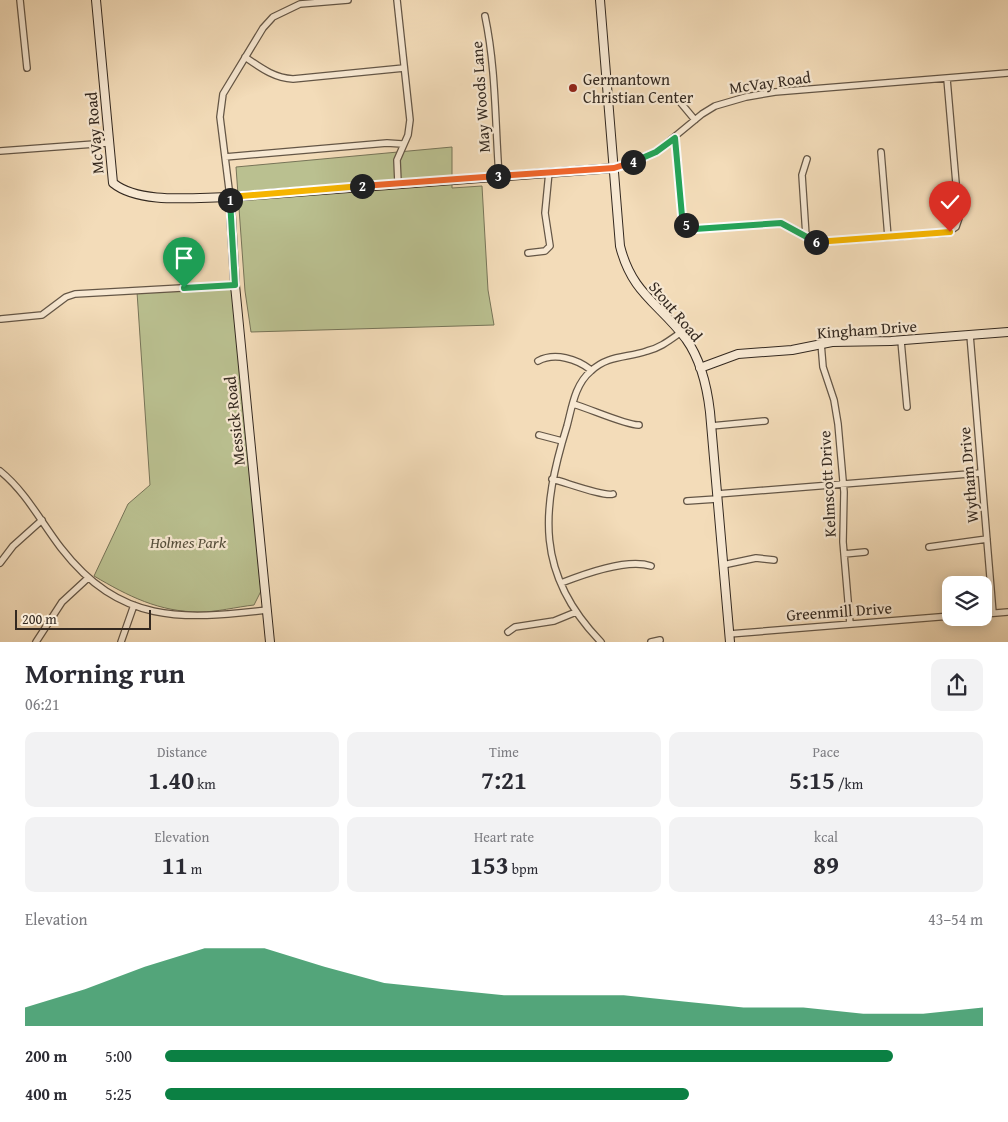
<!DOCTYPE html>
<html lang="en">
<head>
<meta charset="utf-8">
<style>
  :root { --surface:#fff; --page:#f2f2f3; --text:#2b2b33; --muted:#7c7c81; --accent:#0b8043 }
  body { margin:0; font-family:"Gentium Book Plus",serif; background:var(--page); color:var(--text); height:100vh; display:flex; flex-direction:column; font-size:19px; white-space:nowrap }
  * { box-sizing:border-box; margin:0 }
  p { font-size:16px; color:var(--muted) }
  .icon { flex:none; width:28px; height:28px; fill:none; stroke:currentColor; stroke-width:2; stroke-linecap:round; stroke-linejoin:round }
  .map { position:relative; height:642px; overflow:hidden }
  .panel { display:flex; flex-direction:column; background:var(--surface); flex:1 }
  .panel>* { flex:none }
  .fabs { position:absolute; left:942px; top:576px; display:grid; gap:10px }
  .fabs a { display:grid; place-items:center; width:50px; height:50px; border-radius:10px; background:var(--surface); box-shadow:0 2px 12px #0003; font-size:25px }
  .scale { position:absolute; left:15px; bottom:12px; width:136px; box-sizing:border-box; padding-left:5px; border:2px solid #342920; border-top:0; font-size:14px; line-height:18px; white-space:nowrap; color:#342920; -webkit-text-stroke:4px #f7e8d2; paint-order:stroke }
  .pin { position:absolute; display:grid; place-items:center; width:42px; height:42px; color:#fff; margin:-51px -21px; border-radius:50% 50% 50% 0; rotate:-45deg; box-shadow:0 0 5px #0007 }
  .pin .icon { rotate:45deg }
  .km { position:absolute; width:25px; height:25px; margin:-12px; border-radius:50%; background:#222; color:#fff; font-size:14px; line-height:25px; text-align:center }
  .round { display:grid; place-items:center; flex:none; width:52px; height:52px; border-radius:10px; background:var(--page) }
  .head { display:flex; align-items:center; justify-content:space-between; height:85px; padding:0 25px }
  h1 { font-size:28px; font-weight:700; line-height:38px }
  .metrics { display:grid; grid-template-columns:repeat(3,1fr); gap:8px; height:85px; padding:5px 25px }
  .metrics div { display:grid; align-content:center; border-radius:10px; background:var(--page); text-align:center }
  .metrics b { font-size:25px; font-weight:700 }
  .metrics small { font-size:14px; font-weight:400 }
  .metrics p { font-size:14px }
  .chart { height:140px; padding:10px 25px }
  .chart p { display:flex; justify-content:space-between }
  .chart svg { width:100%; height:90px; margin-top:5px; fill:var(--accent); opacity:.7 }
  ul { padding:0 25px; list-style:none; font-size:16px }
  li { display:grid; grid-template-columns:80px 60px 1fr; align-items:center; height:38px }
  li i { height:12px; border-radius:6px; background:var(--accent) }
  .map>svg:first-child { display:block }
</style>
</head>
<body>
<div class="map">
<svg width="1008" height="642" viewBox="0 0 1008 642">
  <rect width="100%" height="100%" fill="#f3dcb9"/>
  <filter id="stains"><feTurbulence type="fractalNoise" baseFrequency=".004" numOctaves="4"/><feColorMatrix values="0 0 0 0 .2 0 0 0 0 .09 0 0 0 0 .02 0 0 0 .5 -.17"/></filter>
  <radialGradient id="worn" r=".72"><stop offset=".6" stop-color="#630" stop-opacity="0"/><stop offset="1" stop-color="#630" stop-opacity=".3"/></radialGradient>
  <path fill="#bac090" stroke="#777458" d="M 452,147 L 452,188 L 482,186 L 488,290 L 494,325 L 251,332 L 245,291 L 236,167 Z
    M 229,289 L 233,293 L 261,591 L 254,605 C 236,607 217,612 200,612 C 159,612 128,596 94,576 L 128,504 L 150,485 L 137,292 Z"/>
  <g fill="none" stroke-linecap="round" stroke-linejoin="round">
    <g stroke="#645646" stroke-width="8">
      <path id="street" d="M 20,0 L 27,68
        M 348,0 L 300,4 L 273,17 L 263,28 L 223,94 L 220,117 L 225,157 L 387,143 L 402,144
        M 397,0 L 410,120 L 408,135 L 397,160 L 398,183
        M 485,16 C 496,68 495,122 499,176
        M 245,57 C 261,68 274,78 293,79 L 404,68
        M 680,102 L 695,120
        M 675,138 L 682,216 L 685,224 L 691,229 L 781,223 L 820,242 L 947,233 L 956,227 L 959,218 L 947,79
        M 0,151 L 108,143
        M 881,152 L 888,237
        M 225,157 L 230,197
        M 614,168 L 656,152 L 702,114 L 715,106 L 746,97 L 775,92 L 1008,73
        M 806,236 L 802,175 L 807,159
        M 528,253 L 545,251 L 550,246 L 545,213 L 549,172
        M 1,319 L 42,315 L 66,297 L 75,294 L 235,285
        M 970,335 L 993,613
        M 901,341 L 907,407
        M 821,343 L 823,367 L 834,400 L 838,424 L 844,492 L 843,542 L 850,624
        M 538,361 C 555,352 577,359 591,370
        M 573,404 C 588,408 628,426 639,425
        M 711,426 L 765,421
        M 539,435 L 562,441
        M 0,471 C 26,492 41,522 61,548 C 120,624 181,620 267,610
        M 552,479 C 565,482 604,497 613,494
        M 717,494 L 981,473
        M 687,501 L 717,499
        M 929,547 L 987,539
        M 844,554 L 865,552
        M 0,563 L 13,546 L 42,520
        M 723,565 L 756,558 L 774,560
        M 561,583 C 584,574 627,558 651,566
        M 984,614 L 1008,612
        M 508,632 L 515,627 L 554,621 L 576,612
        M 729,634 L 951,616
        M 36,642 L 62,602 L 88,578
        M 121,642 L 134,605
        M 601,642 C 535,574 541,510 567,426 C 572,407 575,384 591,371 C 608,355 627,358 647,351 C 660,348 670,340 680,333
        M 651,642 L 660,640"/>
    </g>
    <g stroke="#342920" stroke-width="10">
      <path id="secondary" d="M 96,0 L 113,183 C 140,205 197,197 230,197 L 614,168
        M 600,0 L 620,246 C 632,294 659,303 686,339 C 701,360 707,386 710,412 L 730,642
        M 230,197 L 235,285 L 270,642
        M 700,368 L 738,354 L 792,350 L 832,342 L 891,341 L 1008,332"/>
    </g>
    <use href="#street" stroke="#f7e8d2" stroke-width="5.5"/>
    <use href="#secondary" stroke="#f7e8d2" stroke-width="8"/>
  </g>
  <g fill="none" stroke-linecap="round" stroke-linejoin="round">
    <g stroke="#fff" stroke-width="10">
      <path id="split-1" d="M 184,288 L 235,285 L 230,200"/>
    </g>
    <g stroke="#fff" stroke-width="10">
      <path id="split-2" d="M 230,200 L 230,197 L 362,186"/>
    </g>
    <g stroke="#fff" stroke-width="10">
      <path id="split-3" d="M 362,186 L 498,176"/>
    </g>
    <g stroke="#fff" stroke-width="10">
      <path id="split-4" d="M 498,176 L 614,168 L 633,162"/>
    </g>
    <g stroke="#fff" stroke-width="10">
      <path id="split-5" d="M 633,162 L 656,152 L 675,138 L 682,216 L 686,225"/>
    </g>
    <g stroke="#fff" stroke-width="10">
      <path id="split-6" d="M 686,225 L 695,229 L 781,223 L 816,242"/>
    </g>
    <g stroke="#fff" stroke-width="10">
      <path id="split-7" d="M 816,242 L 950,232"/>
    </g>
    <use href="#split-1" stroke="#22a559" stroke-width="6"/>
    <use href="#split-2" stroke="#f5b400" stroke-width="6"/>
    <use href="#split-3" stroke="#f0652b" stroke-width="6"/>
    <use href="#split-4" stroke="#f0652b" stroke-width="6"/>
    <use href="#split-5" stroke="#22a559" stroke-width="6"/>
    <use href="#split-6" stroke="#22a559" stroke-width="6"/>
    <use href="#split-7" stroke="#f5b400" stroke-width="6"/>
  </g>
  <circle fill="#8f2418" stroke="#f7e8d2" stroke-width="2" cx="573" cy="88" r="5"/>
  <g text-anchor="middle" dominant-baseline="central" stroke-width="4.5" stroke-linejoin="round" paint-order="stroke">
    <g font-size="16" fill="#342920" stroke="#f7e8d2" text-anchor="start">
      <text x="583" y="79">Germantown<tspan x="583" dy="18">Christian Center</tspan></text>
    </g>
    <g font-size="16" fill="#342920" stroke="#f7e8d2">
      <text transform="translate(770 82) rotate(-8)">McVay Road</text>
      <text transform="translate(480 97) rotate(-94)">May Woods Lane</text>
      <text transform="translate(94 133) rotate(-95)">McVay Road</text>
      <text transform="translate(676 311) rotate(50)">Stout Road</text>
      <text transform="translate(867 329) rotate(-4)">Kingham Drive</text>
      <text transform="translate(234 421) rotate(-96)">Messick Road</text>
      <text transform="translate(968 475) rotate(-95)">Wytham Drive</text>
      <text transform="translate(827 484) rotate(-93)">Kelmscott Drive</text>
      <text transform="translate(839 611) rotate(-4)">Greenmill Drive</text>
    </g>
    <g font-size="16" font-style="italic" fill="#564f3c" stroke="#f7e8d2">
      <text x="188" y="542">Holmes Park</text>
    </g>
  </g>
  <rect width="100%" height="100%" filter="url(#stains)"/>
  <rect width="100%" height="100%" fill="url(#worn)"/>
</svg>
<div class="fabs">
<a><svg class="icon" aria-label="layers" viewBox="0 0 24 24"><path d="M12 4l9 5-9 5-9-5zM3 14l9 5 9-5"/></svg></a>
</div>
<div class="scale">200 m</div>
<div class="pin" style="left:184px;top:288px;background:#1e9e55"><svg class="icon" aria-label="arrive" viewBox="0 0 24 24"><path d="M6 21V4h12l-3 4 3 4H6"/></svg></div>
<div class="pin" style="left:950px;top:232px;background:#d93025"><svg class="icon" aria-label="check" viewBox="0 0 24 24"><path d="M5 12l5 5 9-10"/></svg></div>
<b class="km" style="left:230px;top:200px">1</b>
<b class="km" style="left:362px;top:186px">2</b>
<b class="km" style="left:498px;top:176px">3</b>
<b class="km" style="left:633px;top:162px">4</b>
<b class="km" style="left:686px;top:225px">5</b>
<b class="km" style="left:816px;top:242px">6</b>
</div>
<section class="panel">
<div class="head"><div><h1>Morning run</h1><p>06:21</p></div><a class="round"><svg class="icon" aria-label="share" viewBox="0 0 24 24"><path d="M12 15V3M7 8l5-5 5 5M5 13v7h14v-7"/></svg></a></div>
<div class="metrics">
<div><p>Distance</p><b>1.40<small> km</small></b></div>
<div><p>Time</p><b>7:21</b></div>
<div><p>Pace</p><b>5:15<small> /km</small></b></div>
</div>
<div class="metrics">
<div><p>Elevation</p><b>11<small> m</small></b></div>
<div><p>Heart rate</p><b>153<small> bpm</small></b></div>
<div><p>kcal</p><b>89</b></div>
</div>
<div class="chart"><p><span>Elevation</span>43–54 m</p>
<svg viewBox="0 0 160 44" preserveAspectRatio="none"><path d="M0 44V35L10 26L20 15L30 6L40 6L50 15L60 23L70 26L80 29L90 29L100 29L110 32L120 35L130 35L140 38L150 38L160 35V44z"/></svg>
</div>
<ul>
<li><b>200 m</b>5:00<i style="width:89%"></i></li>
<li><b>400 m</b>5:25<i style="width:64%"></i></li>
</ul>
</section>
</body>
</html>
